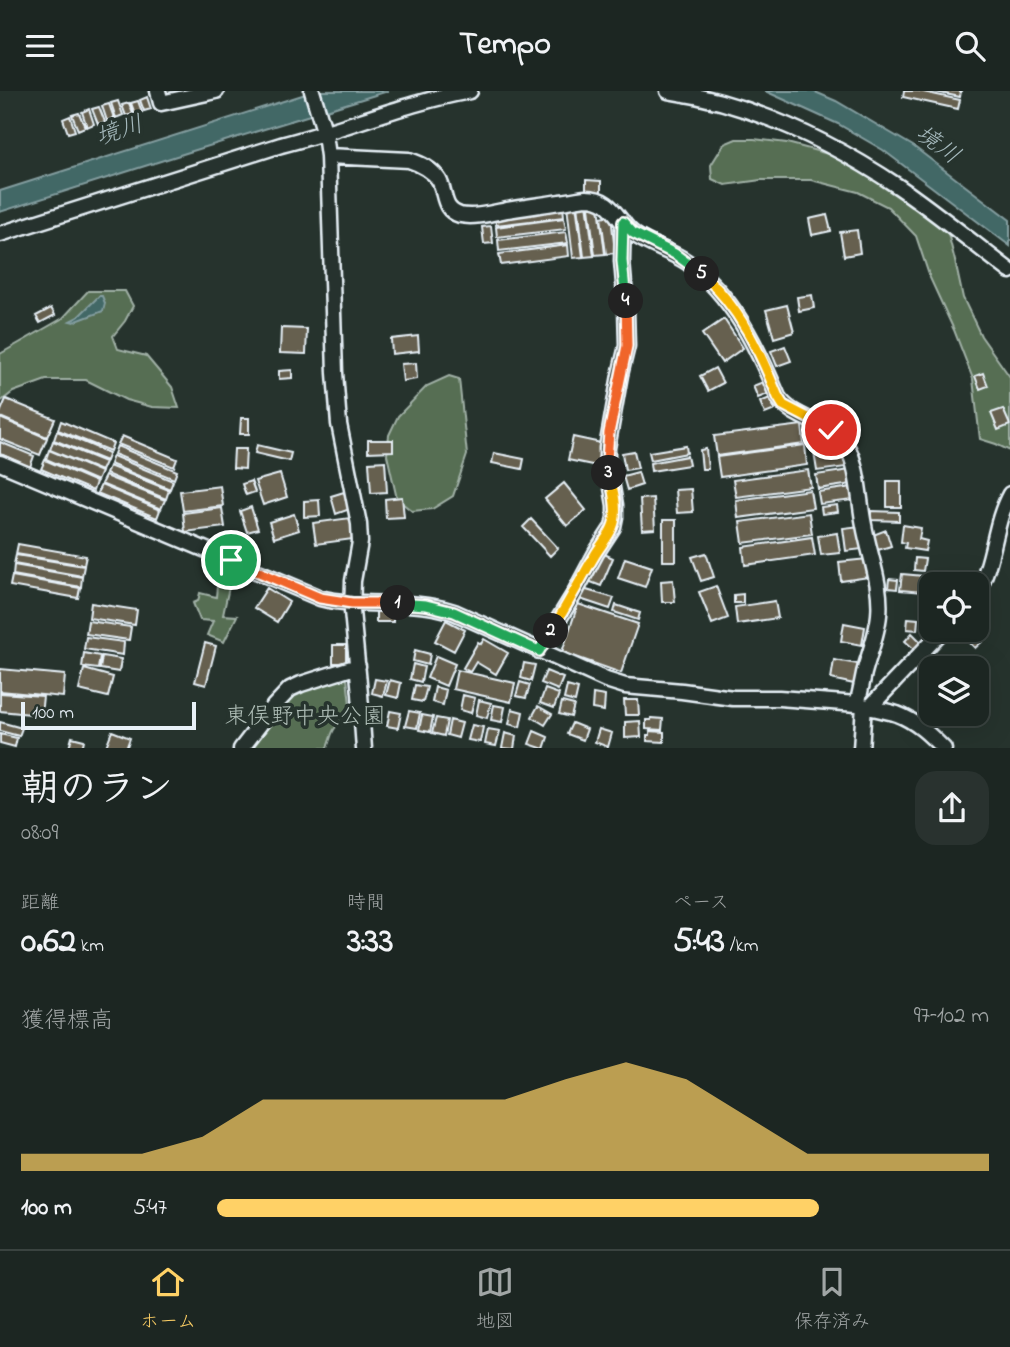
<!DOCTYPE html>
<html lang="ja">
<head>
<meta charset="utf-8">
<style>
  :root { --surface:#1c2622; --page:#29322f; --text:#f1f3f6; --muted:#a0a5a5; --line:#3a4340; --accent:#ffd166 }
  body { margin:0; font-family:"Indie Flower","Klee One",sans-serif; background:var(--page); color:var(--text); height:100vh; display:flex; flex-direction:column; font-size:26px; white-space:nowrap }
  * { box-sizing:border-box; margin:0 }
  p { font-size:23px; color:var(--muted) }
  .icon { flex:none; width:38px; height:38px; fill:none; stroke:currentColor; stroke-width:2; stroke-linecap:round; stroke-linejoin:round }
  .map { position:relative; height:657px; overflow:hidden }
  .drawer { display:flex; flex-direction:column; background:var(--surface); flex:1 }
  .drawer>* { flex:none }
  .tools { position:absolute; left:919px; top:481px; display:grid; gap:14px }
  .tools a { display:grid; place-items:center; width:70px; height:70px; border-radius:14px; background:var(--surface); box-shadow:0 7px 28px #0002,0 0 0 2px var(--line); font-size:35px }
  .scale { position:absolute; left:21px; bottom:18px; width:175px; box-sizing:border-box; padding-left:7px; border:4px solid #e8f1f8; border-top:0; font-size:19px; line-height:24px; white-space:nowrap; color:#e8f1f8; -webkit-text-stroke:5px #26332d; paint-order:stroke }
  .pin { position:absolute; display:grid; place-items:center; width:60px; height:60px; color:#fff; margin:-30px; border:4px solid #fff; border-radius:50%; box-shadow:0 2px 7px #0007 }
  .km { position:absolute; width:35px; height:35px; margin:-18px; border-radius:50%; background:#222; color:#fff; font-size:19px; line-height:35px; text-align:center }
  .round { display:grid; place-items:center; flex:none; width:74px; height:74px; border-radius:21px; background:var(--page) }
  .head { display:flex; align-items:center; justify-content:space-between; height:119px; padding:0 21px }
  h1 { font-size:38px; font-weight:700; line-height:52px }
  .figures { display:grid; grid-template-columns:repeat(3,1fr); gap:10px; height:119px; padding:7px 21px }
  .figures div { display:grid; align-content:center }
  .figures b { font-size:35px; font-weight:700 }
  .figures small { font-size:19px; font-weight:400 }
  .figures p { font-size:19px }
  .chart { height:196px; padding:14px 21px }
  .chart p { display:flex; justify-content:space-between }
  .chart svg { width:100%; height:126px; margin-top:7px; fill:var(--accent); opacity:.7 }
  ul { padding:0 21px; list-style:none; font-size:23px }
  li { display:grid; grid-template-columns:112px 84px 1fr; align-items:center; height:52px }
  li i { height:18px; border-radius:9px; background:var(--accent) }
  header { display:flex; justify-content:space-between; align-items:center; height:91px; padding:0 21px; background:var(--surface); font-size:32px; font-weight:700 }
  .dock { display:flex; justify-content:space-around; align-items:center; height:98px; border-top:2px solid var(--line); background:var(--surface); font-size:19px; color:var(--muted) }
  .dock a { display:grid; justify-items:center; gap:4px }
  .dock .current { color:var(--accent) }
  .map>svg:first-child { display:block }
</style>
</head>
<body>
<header><svg class="icon" aria-label="menu" viewBox="0 0 24 24"><path d="M4 6h16M4 12h16M4 18h16"/></svg>Tempo<svg class="icon" aria-label="search" viewBox="0 0 24 24"><circle cx="10" cy="10" r="6"/><path d="M15 15l6 6"/></svg></header>
<div class="map">
<svg width="1010" height="658" viewBox="0 0 1010 658">
  <rect width="100%" height="100%" fill="#26332d"/>
  <filter id="ink" filterUnits="userSpaceOnUse"><feTurbulence type="fractalNoise" baseFrequency=".0143" numOctaves="2"/><feDisplacementMap in="SourceGraphic" scale="14" xChannelSelector="R" yChannelSelector="G"/><feConvolveMatrix kernelMatrix="1 2 1 2 8 2 1 2 1" color-interpolation-filters="sRGB"/></filter>
  <g filter="url(#ink)">
    <path fill="#576e53" stroke="#a0b0a6" stroke-width="2" d="M 736,48 L 754,48 L 787,52 L 858,71 L 945,130 L 955,170 L 963,207 L 981,245 L 1010,286 L 1010,360 L 996,353 L 980,348 L 973,288 L 954,239 L 930,187 L 916,145 L 888,116 L 858,101 L 811,89 L 761,89 L 725,94 L 712,88 L 711,74 L 724,53 Z
      M 88,200 L 125,200 L 133,215 L 125,230 L 113,245 L 118,258 L 146,265 L 172,296 L 179,317 L 152,316 L 126,309 L 86,289 L 46,289 L 13,301 L 0,311 L 0,263 L 63,227 Z
      M 449,285 L 459,288 L 467,364 L 453,405 L 432,418 L 412,420 L 397,408 L 387,364 L 389,344 L 398,325 L 427,295 Z
      M 217,495 L 229,496 L 223,524 L 237,525 L 224,551 L 207,544 L 213,530 L 200,529 L 193,512 L 198,510 L 200,502 L 216,506 Z
      M 346,579 L 352,630 C 331,633 334,639 327,657 L 243,658 L 284,604 Z"/>
    <path fill="#426766" stroke="#849ea0" stroke-width="2" d="M 315,0 L 388,0 L 186,62 L 0,121 L 0,100 Z
      M 765,0 L 813,0 L 836,10 L 913,55 L 1010,129 L 1010,155 L 883,59 L 838,33 Z
      M 99,205 L 102,205 L 105,212 L 103,220 L 74,231 L 70,230 L 78,226 Z"/>
    <path fill="#66614f" stroke="#e8f1f8" stroke-width="2" d="M 904,0 L 919,0 L 960,9 L 958,18 L 903,6 Z
      M 931,0 L 961,0 L 960,6 Z
      M 147,6 L 151,18 L 144,20 L 140,9 Z
      M 118,10 L 123,24 L 116,27 L 111,12 Z
      M 138,10 L 142,21 L 135,23 L 131,12 Z
      M 129,12 L 133,23 L 126,25 L 122,14 Z
      M 109,13 L 114,27 L 107,30 L 102,15 Z
      M 99,16 L 105,31 L 98,33 L 92,18 Z
      M 89,18 L 94,33 L 87,36 L 82,21 Z
      M 79,22 L 85,36 L 78,39 L 72,24 Z
      M 70,25 L 75,40 L 68,42 L 63,28 Z
      M 586,89 L 601,90 L 601,101 L 586,101 Z
      M 587,112 L 594,165 L 584,166 L 578,113 Z
      M 576,113 L 583,166 L 573,167 L 567,114 Z
      M 563,115 L 564,126 L 496,134 L 495,123 Z
      M 599,115 L 605,163 L 595,164 L 589,116 Z
      M 611,124 L 615,162 L 606,163 L 601,126 Z
      M 827,124 L 831,140 L 812,144 L 809,128 Z
      M 564,127 L 566,138 L 497,146 L 496,136 Z
      M 491,135 L 493,152 L 484,153 L 482,136 Z
      M 857,139 L 860,162 L 844,165 L 840,141 Z
      M 566,141 L 568,152 L 499,160 L 498,149 Z
      M 568,154 L 569,165 L 501,174 L 499,163 Z
      M 812,204 L 814,217 L 799,220 L 797,206 Z
      M 787,214 L 794,241 L 774,247 L 766,219 Z
      M 51,217 L 55,224 L 40,232 L 36,225 Z
      M 724,228 L 743,257 L 722,272 L 702,243 Z
      M 281,237 L 307,238 L 306,263 L 280,262 Z
      M 418,245 L 419,260 L 392,263 L 391,248 Z
      M 785,255 L 791,270 L 777,275 L 771,260 Z
      M 416,272 L 417,288 L 403,290 L 401,273 Z
      M 715,277 L 723,292 L 708,300 L 700,285 Z
      M 292,279 L 292,287 L 279,288 L 279,280 Z
      M 983,282 L 988,295 L 980,298 L 975,285 Z
      M 763,291 L 768,303 L 758,307 L 753,295 Z
      M 770,307 L 775,319 L 765,323 L 760,311 Z
      M 6,308 L 55,328 L 47,346 L 0,326 L 0,322 Z
      M 1003,318 L 1010,334 L 998,339 L 991,322 Z
      M 0,327 L 47,347 L 40,364 L 0,348 Z
      M 241,327 L 249,327 L 249,343 L 240,343 Z
      M 61,330 L 113,352 L 110,360 L 58,339 Z
      M 802,334 L 804,353 L 717,365 L 714,345 Z
      M 57,340 L 109,362 L 106,370 L 54,349 Z
      M 122,345 L 177,368 L 174,376 L 118,353 Z
      M 573,346 L 601,352 L 597,375 L 568,369 Z
      M 835,347 L 836,355 L 817,358 L 816,350 Z
      M 368,349 L 393,349 L 393,360 L 368,361 Z
      M 53,350 L 105,371 L 101,380 L 50,359 Z
      M 0,351 L 34,365 L 30,376 L 0,363 Z
      M 257,354 L 291,362 L 289,370 L 255,362 Z
      M 805,354 L 807,374 L 720,386 L 717,366 Z
      M 117,355 L 177,380 L 174,388 L 114,363 Z
      M 686,355 L 687,362 L 651,369 L 649,361 Z
      M 844,357 L 846,376 L 817,380 L 814,361 Z
      M 234,358 L 246,358 L 245,378 L 233,377 Z
      M 706,358 L 708,378 L 702,378 L 700,359 Z
      M 49,359 L 101,381 L 97,390 L 46,368 Z
      M 634,360 L 638,377 L 625,379 L 622,362 Z
      M 494,362 L 524,368 L 522,378 L 492,372 Z
      M 113,365 L 173,390 L 170,398 L 110,373 Z
      M 687,365 L 689,374 L 651,380 L 650,372 Z
      M 45,369 L 96,391 L 93,400 L 41,378 Z
      M 385,370 L 387,401 L 371,402 L 369,371 Z
      M 109,375 L 169,399 L 166,408 L 106,383 Z
      M 808,379 L 811,396 L 736,406 L 733,389 Z
      M 850,379 L 852,393 L 818,398 L 816,384 Z
      M 638,381 L 642,394 L 627,399 L 623,385 Z
      M 280,383 L 287,406 L 263,414 L 255,390 Z
      M 105,385 L 165,409 L 161,418 L 101,393 Z
      M 251,390 L 255,401 L 246,404 L 242,393 Z
      M 887,390 L 901,390 L 901,416 L 887,416 Z
      M 564,392 L 586,419 L 567,435 L 545,408 Z
      M 101,394 L 160,419 L 157,427 L 97,402 Z
      M 220,395 L 223,415 L 183,420 L 180,400 Z
      M 852,396 L 854,409 L 820,413 L 818,401 Z
      M 691,398 L 693,421 L 677,422 L 675,399 Z
      M 810,399 L 813,417 L 738,427 L 736,409 Z
      M 344,401 L 350,418 L 336,423 L 331,405 Z
      M 402,406 L 404,426 L 386,427 L 385,408 Z
      M 653,407 L 655,438 L 642,439 L 640,408 Z
      M 319,409 L 320,425 L 304,426 L 304,410 Z
      M 837,414 L 838,421 L 822,423 L 821,416 Z
      M 251,416 L 258,438 L 247,441 L 240,420 Z
      M 222,417 L 225,436 L 185,441 L 183,422 Z
      M 871,420 L 899,421 L 899,430 L 871,429 Z
      M 809,422 L 812,443 L 743,452 L 740,431 Z
      M 294,423 L 299,439 L 274,447 L 269,431 Z
      M 350,427 L 353,448 L 316,453 L 313,432 Z
      M 531,428 L 558,457 L 550,465 L 523,436 Z
      M 663,429 L 676,429 L 676,470 L 663,470 Z
      M 903,434 L 921,437 L 919,448 L 927,450 L 925,460 L 905,457 L 906,452 L 901,451 Z
      M 860,435 L 863,458 L 846,460 L 843,437 Z
      M 886,439 L 891,455 L 878,459 L 873,444 Z
      M 837,442 L 840,462 L 821,464 L 818,445 Z
      M 812,446 L 815,464 L 745,474 L 743,456 Z
      M 18,453 L 86,465 L 84,474 L 16,463 Z
      M 600,461 L 613,467 L 601,495 L 588,490 Z
      M 706,462 L 714,486 L 701,490 L 692,466 Z
      M 16,464 L 84,475 L 82,485 L 14,473 Z
      M 625,467 L 652,476 L 645,496 L 618,487 Z
      M 915,467 L 925,468 L 923,480 L 914,479 Z
      M 867,468 L 869,486 L 841,490 L 839,471 Z
      M 14,474 L 82,486 L 81,496 L 13,484 Z
      M 902,483 L 924,485 L 923,501 L 900,499 Z
      M 12,485 L 80,497 L 78,507 L 10,495 Z
      M 889,488 L 898,489 L 897,498 L 888,497 Z
      M 673,489 L 675,511 L 662,511 L 661,490 Z
      M 716,495 L 728,527 L 712,533 L 699,501 Z
      M 267,497 L 289,511 L 277,531 L 254,517 Z
      M 583,498 L 614,507 L 610,518 L 580,508 Z
      M 743,503 L 743,512 L 734,512 L 734,504 Z
      M 775,510 L 778,527 L 737,533 L 735,516 Z
      M 91,512 L 137,519 L 135,534 L 89,527 Z
      M 578,513 L 638,533 L 621,582 L 562,561 Z
      M 616,514 L 640,522 L 638,529 L 614,521 Z
      M 376,519 L 393,520 L 393,531 L 376,531 Z
      M 908,527 L 918,528 L 917,539 L 907,538 Z
      M 446,529 L 465,539 L 454,560 L 435,550 Z
      M 926,529 L 931,533 L 931,539 L 936,539 L 932,544 L 921,535 Z
      M 88,530 L 131,536 L 129,549 L 86,543 Z
      M 844,532 L 865,536 L 862,554 L 841,550 Z
      M 976,535 L 987,546 L 975,557 L 959,541 L 961,539 L 976,539 Z
      M 912,542 L 922,552 L 915,559 L 905,550 Z
      M 86,546 L 124,551 L 123,564 L 84,558 Z
      M 484,548 L 508,562 L 496,583 L 476,571 L 470,581 L 463,577 L 478,551 L 481,553 Z
      M 205,552 L 216,555 L 206,594 L 195,591 Z
      M 333,554 L 346,554 L 346,572 L 333,572 Z
      M 415,559 L 430,563 L 428,574 L 413,570 Z
      M 84,562 L 100,565 L 98,578 L 82,576 Z
      M 102,565 L 121,568 L 119,581 L 100,578 Z
      M 436,565 L 455,573 L 446,595 L 427,587 Z
      M 834,569 L 858,573 L 854,593 L 831,588 Z
      M 524,572 L 535,574 L 531,590 L 521,587 Z
      M 413,573 L 424,576 L 421,591 L 410,588 Z
      M 0,578 L 65,584 L 63,606 L 0,600 Z
      M 84,578 L 113,586 L 108,606 L 79,599 Z
      M 457,579 L 515,592 L 511,611 L 453,598 Z
      M 546,580 L 563,587 L 558,599 L 541,592 Z
      M 375,588 L 387,590 L 383,605 L 372,602 Z
      M 390,589 L 401,592 L 398,607 L 386,604 Z
      M 520,591 L 530,594 L 526,607 L 516,605 Z
      M 415,594 L 427,596 L 423,611 L 412,609 Z
      M 567,595 L 578,598 L 575,611 L 564,608 Z
      M 435,596 L 446,599 L 443,614 L 432,611 Z
      M 545,598 L 559,603 L 554,617 L 540,612 Z
      M 0,602 L 43,605 L 41,624 L 0,620 Z
      M 593,603 L 605,605 L 604,620 L 592,618 Z
      M 463,604 L 475,607 L 471,622 L 460,619 Z
      M 479,609 L 491,612 L 487,627 L 476,624 Z
      M 624,609 L 638,609 L 639,624 L 625,624 Z
      M 562,611 L 574,614 L 571,626 L 559,623 Z
      M 494,614 L 505,616 L 502,631 L 491,629 Z
      M 538,615 L 552,623 L 545,634 L 532,626 Z
      M 373,616 L 384,619 L 381,634 L 370,632 Z
      M 512,618 L 523,621 L 520,636 L 509,633 Z
      M 390,620 L 401,622 L 398,637 L 387,635 Z
      M 409,620 L 420,622 L 417,637 L 405,635 Z
      M 422,624 L 433,626 L 430,641 L 419,639 Z
      M 436,627 L 447,629 L 444,645 L 432,642 Z
      M 651,627 L 663,628 L 662,639 L 646,638 L 646,629 L 651,629 Z
      M 450,629 L 462,632 L 458,647 L 447,644 Z
      M 640,630 L 641,646 L 625,647 L 625,631 Z
      M 0,631 L 22,637 L 19,645 L 0,640 Z
      M 572,632 L 587,638 L 583,649 L 567,643 Z
      M 472,634 L 483,636 L 480,651 L 468,649 Z
      M 488,638 L 500,640 L 496,655 L 485,653 Z
      M 599,638 L 612,642 L 608,656 L 595,651 Z
      M 112,640 L 130,647 L 126,658 L 105,658 Z
      M 534,640 L 548,646 L 544,658 L 529,653 Z
      M 650,640 L 664,641 L 664,651 L 647,650 L 647,644 L 650,644 Z
      M 505,642 L 516,645 L 514,658 L 502,657 Z
      M 0,643 L 17,647 L 15,656 L 0,652 Z
      M 72,646 L 84,649 L 82,658 L 69,657 Z"/>
    <g fill="none" stroke-linecap="round" stroke-linejoin="round">
      <g stroke="#e8f1f8" stroke-width="19">
        <path id="street" d="M 158,0 L 161,12 L 216,0
          M 312,0 L 325,43 L 328,65 L 335,282 L 339,333 L 359,433 L 360,451 L 353,490 L 352,520 L 360,603 L 364,658
          M 668,0 C 751,12 830,50 899,96 C 937,122 973,152 1010,180
          M 328,65 L 409,69 C 421,73 432,78 439,89 C 446,102 442,119 460,124 C 475,127 492,122 507,119 C 525,116 542,114 560,111 C 569,110 577,108 586,107 C 614,107 616,130 635,144 C 651,155 671,160 687,171 C 733,204 757,256 778,306 C 795,331 830,329 847,356 C 859,377 859,411 864,434 C 869,463 882,494 879,524 C 877,544 869,563 864,582 C 862,592 860,603 857,613
          M 0,143 L 281,54 C 345,38 404,12 470,0
          M 0,372 L 320,507 C 364,518 408,506 454,521 L 606,589 L 625,595 L 682,600 L 733,607 L 779,607 L 857,613 C 870,617 884,619 897,623 C 916,630 930,644 944,658
          M 976,502 C 995,471 993,434 1010,403
          M 539,560 L 573,505 L 596,462 L 613,436 L 615,426 L 615,414 L 607,368 L 607,357 L 620,284 L 627,255 L 626,216 L 622,170 L 623,131
          M 870,616 L 943,539
          M 241,658 L 274,615 L 290,598 L 301,593 L 358,575
          M 861,658 L 864,615"/>
      </g>
      <use href="#street" stroke="#26332d" stroke-width="14"/>
    </g>
  </g>
  <g fill="none" stroke-linecap="round" stroke-linejoin="round" filter="url(#ink)">
    <g stroke="#fff" stroke-width="14">
      <path id="split-1" d="M 231,469 L 320,507 L 352,512 L 398,512"/>
    </g>
    <g stroke="#fff" stroke-width="14">
      <path id="split-2" d="M 398,512 L 426,514 L 454,521 L 539,560 L 551,540"/>
    </g>
    <g stroke="#fff" stroke-width="14">
      <path id="split-3" d="M 551,540 C 567,515 580,489 595,464 C 602,452 614,440 615,426 C 617,411 612,396 609,382"/>
    </g>
    <g stroke="#fff" stroke-width="14">
      <path id="split-4" d="M 609,382 L 607,368 L 609,342 L 627,255 L 626,210"/>
    </g>
    <g stroke="#fff" stroke-width="14">
      <path id="split-5" d="M 626,210 L 622,170 L 623,131 L 633,142 L 675,163 L 702,183"/>
    </g>
    <g stroke="#fff" stroke-width="14">
      <path id="split-6" d="M 702,183 C 739,215 760,261 778,306 L 783,314 L 831,339"/>
    </g>
    <use href="#split-1" stroke="#f0652b" stroke-width="9"/>
    <use href="#split-2" stroke="#22a559" stroke-width="9"/>
    <use href="#split-3" stroke="#f5b400" stroke-width="9"/>
    <use href="#split-4" stroke="#f0652b" stroke-width="9"/>
    <use href="#split-5" stroke="#22a559" stroke-width="9"/>
    <use href="#split-6" stroke="#f5b400" stroke-width="9"/>
  </g>
  <g text-anchor="middle" dominant-baseline="central" stroke-width="7" stroke-linejoin="round" paint-order="stroke">
    <g font-size="23" fill="#aebdb6" stroke="#26332d">
      <text x="305" y="626">東俣野中央公園</text>
    </g>
    <g font-size="24" font-style="italic" fill="#a6babe" stroke="#26332d">
      <text transform="translate(120 41) rotate(-18)">境川</text>
      <text transform="translate(937 55) rotate(36)">境川</text>
    </g>
  </g>
</svg>
<div class="tools">
<a><svg class="icon" aria-label="locate" viewBox="0 0 24 24"><circle cx="12" cy="12" r="6"/><path d="M12 2v4M12 18v4M2 12h4M18 12h4"/></svg></a>
<a><svg class="icon" aria-label="layers" viewBox="0 0 24 24"><path d="M12 4l9 5-9 5-9-5zM3 14l9 5 9-5"/></svg></a>
</div>
<div class="scale">100 m</div>
<div class="pin" style="left:231px;top:469px;background:#1e9e55"><svg class="icon" aria-label="arrive" viewBox="0 0 24 24"><path d="M6 21V4h12l-3 4 3 4H6"/></svg></div>
<div class="pin" style="left:831px;top:339px;background:#d93025"><svg class="icon" aria-label="check" viewBox="0 0 24 24"><path d="M5 12l5 5 9-10"/></svg></div>
<b class="km" style="left:398px;top:512px">1</b>
<b class="km" style="left:551px;top:540px">2</b>
<b class="km" style="left:609px;top:382px">3</b>
<b class="km" style="left:626px;top:210px">4</b>
<b class="km" style="left:702px;top:183px">5</b>
</div>
<section class="drawer">
<div class="head"><div><h1>朝のラン</h1><p>08:09</p></div><a class="round"><svg class="icon" aria-label="share" viewBox="0 0 24 24"><path d="M12 15V3M7 8l5-5 5 5M5 13v7h14v-7"/></svg></a></div>
<div class="figures">
<div><p>距離</p><b>0.62<small> km</small></b></div>
<div><p>時間</p><b>3:33</b></div>
<div><p>ペース</p><b>5:43<small> /km</small></b></div>
</div>
<div class="chart"><p><span>獲得標高</span>97–102 m</p>
<svg viewBox="0 0 160 44" preserveAspectRatio="none"><path d="M0 44V38L10 38L20 38L30 32L40 19L50 19L60 19L70 19L80 19L90 12L100 6L110 12L120 25L130 38L140 38L150 38L160 38V44z"/></svg>
</div>
<ul>
<li><b>100 m</b>5:47<i style="width:78%"></i></li>
</ul>
</section>
<nav class="dock">
<a class="current"><svg class="icon" aria-label="home" viewBox="0 0 24 24"><path d="M3 11l9-7 9 7M6 9v11h12V9"/></svg>ホーム</a>
<a><svg class="icon" aria-label="map" viewBox="0 0 24 24"><path d="M3 6l6-2 6 2 6-2v14l-6 2-6-2-6 2zM9 4v14M15 6v14"/></svg>地図</a>
<a><svg class="icon" aria-label="saved" viewBox="0 0 24 24"><path d="M7 4h10v16l-5-4-5 4z"/></svg>保存済み</a>
</nav>
</body>
</html>
